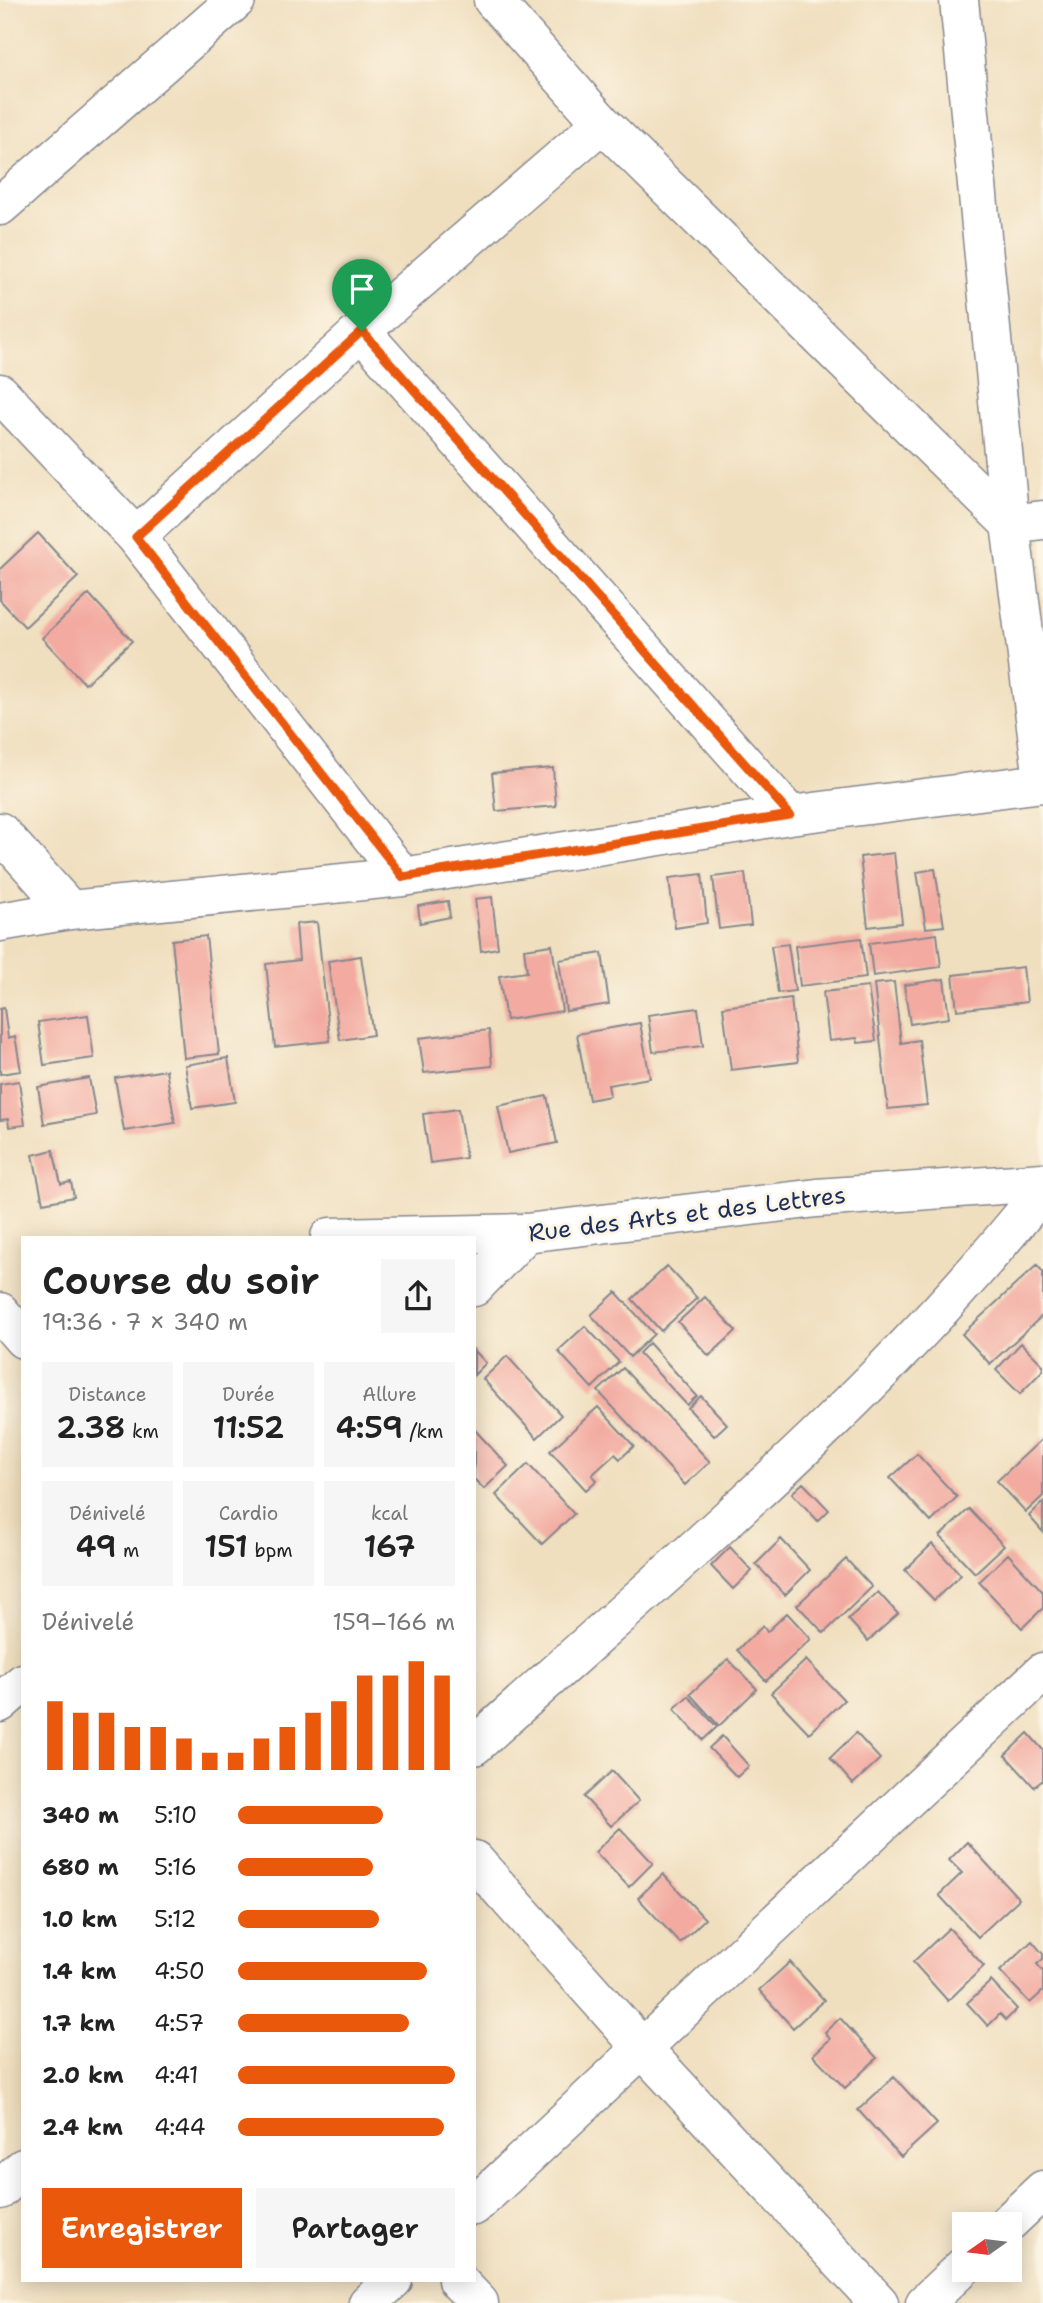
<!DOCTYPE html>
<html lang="fr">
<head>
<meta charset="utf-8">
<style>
  :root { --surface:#fff; --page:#f6f6f6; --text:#222; --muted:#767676; --accent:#ea580c }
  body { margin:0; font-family:"Shantell Sans",sans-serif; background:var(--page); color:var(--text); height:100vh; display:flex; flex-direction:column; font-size:26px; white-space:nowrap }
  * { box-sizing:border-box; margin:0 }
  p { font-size:23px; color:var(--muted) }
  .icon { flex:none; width:38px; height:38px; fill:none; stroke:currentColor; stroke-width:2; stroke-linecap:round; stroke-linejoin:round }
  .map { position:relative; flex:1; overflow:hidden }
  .details { position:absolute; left:21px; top:1236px; width:455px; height:1046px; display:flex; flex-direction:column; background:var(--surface); border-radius:0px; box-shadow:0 4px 18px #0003 }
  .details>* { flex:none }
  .needle { width:46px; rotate:256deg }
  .controls { position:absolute; left:952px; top:2212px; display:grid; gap:14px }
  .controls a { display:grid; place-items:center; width:70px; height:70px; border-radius:0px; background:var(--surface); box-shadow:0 4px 18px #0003; font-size:35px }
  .pin { position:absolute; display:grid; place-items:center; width:60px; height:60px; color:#fff; margin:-72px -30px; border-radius:50% 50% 50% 0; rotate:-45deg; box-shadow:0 0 7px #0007 }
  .pin .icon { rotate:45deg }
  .round { display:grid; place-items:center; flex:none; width:74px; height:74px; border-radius:0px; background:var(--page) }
  .overview { display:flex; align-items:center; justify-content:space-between; height:119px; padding:0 21px }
  h1 { font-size:38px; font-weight:600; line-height:52px }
  .stats { display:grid; grid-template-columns:repeat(3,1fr); gap:10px; height:119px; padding:7px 21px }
  .stats div { display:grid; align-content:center; border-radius:0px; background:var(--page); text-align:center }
  .stats b { font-size:30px; font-weight:600 }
  .stats small { font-size:19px; font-weight:400 }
  .stats p { font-size:19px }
  .chart { height:196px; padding:14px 21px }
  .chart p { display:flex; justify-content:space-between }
  .chart svg { width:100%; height:126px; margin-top:7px; stroke:var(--accent); stroke-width:6 }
  .button { display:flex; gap:14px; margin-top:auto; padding:14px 21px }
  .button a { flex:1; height:80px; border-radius:0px; background:var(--accent); color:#fff; font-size:28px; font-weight:600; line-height:80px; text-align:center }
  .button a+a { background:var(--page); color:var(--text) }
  ul { padding:0 21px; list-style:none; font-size:23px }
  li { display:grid; grid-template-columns:112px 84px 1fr; align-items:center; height:52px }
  li i { height:18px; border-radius:9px; background:var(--accent) }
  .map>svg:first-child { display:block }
</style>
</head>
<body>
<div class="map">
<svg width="1043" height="2303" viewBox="0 0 1043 2303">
  <rect width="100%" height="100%" fill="#fcf5e5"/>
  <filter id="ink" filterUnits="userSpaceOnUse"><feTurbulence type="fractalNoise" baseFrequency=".0143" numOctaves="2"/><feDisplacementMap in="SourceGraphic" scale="14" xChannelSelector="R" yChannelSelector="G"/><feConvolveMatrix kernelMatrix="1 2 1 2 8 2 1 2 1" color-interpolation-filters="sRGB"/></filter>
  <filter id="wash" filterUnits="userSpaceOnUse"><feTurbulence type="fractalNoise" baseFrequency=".00686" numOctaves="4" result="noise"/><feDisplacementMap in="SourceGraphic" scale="28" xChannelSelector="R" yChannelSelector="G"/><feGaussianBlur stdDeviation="1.57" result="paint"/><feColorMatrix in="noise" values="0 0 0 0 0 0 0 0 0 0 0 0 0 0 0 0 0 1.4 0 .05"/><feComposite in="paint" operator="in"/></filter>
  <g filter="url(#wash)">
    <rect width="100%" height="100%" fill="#f0dfbf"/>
    <g id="blocks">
      <path fill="#f3aaa0" d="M 38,533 L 78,577 L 25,627 L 0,600 L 0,569 Z
        M 89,594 L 132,641 L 85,684 L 42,638 Z
        M 553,768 L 556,806 L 496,811 L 492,773 Z
        M 894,853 L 902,923 L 868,927 L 860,857 Z
        M 935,869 L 944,926 L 926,928 L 917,872 Z
        M 745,873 L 751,925 L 719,929 L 713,877 Z
        M 702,874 L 707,923 L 675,928 L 669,878 Z
        M 492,897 L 498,948 L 481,951 L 475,899 Z
        M 448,901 L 450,917 L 420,923 L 418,906 Z
        M 317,922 L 330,1041 L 275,1047 L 266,964 L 299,960 L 296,924 Z
        M 937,934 L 941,967 L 873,976 L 869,943 Z
        M 206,936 L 219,1054 L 184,1058 L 172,940 Z
        M 861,938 L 866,978 L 800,986 L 795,946 Z
        M 788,944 L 795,991 L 778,993 L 771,946 Z
        M 552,945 L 562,1011 L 506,1020 L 499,976 L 527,972 L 524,949 Z
        M 602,953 L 609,1004 L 566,1011 L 559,960 Z
        M 361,956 L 373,1035 L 340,1040 L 328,961 Z
        M 1023,967 L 1027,1002 L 957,1010 L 953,975 Z
        M 944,979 L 949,1018 L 910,1024 L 904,985 Z
        M 894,982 L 901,1043 L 919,1040 L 927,1105 L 888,1109 L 874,984 Z
        M 868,987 L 876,1041 L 858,1043 L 857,1038 L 829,1041 L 823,992 Z
        M 791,998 L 798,1062 L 731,1070 L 723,1007 Z
        M 4,1008 L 8,1038 L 15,1036 L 21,1071 L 0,1074 L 0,1009 Z
        M 698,1008 L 703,1046 L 653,1052 L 648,1015 Z
        M 88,1015 L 94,1058 L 44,1065 L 38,1022 Z
        M 640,1023 L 650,1078 L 608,1085 L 610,1096 L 589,1100 L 577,1034 Z
        M 489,1030 L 492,1066 L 424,1073 L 419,1038 Z
        M 228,1058 L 235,1102 L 192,1108 L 185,1065 Z
        M 166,1070 L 175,1123 L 124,1131 L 115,1078 Z
        M 89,1078 L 96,1115 L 44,1124 L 38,1087 Z
        M 19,1081 L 25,1125 L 9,1127 L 8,1119 L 0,1120 L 0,1084 Z
        M 547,1096 L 557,1143 L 508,1153 L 498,1106 Z
        M 458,1109 L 466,1158 L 430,1163 L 423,1114 Z
        M 53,1150 L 61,1184 L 71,1182 L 74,1197 L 43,1203 L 33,1155 Z
        M 1037,1265 L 1043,1272 L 1043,1315 L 990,1364 L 962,1334 Z
        M 667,1266 L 697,1298 L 661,1331 L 632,1299 Z
        M 616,1292 L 654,1334 L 630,1357 L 591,1315 Z
        M 705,1297 L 736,1331 L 709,1356 L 678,1322 Z
        M 585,1326 L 619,1362 L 592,1388 L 558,1351 Z
        M 649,1343 L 697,1396 L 687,1405 L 639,1353 Z
        M 1021,1343 L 1043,1365 L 1043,1370 L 1020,1394 L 996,1370 Z
        M 474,1350 L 486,1363 L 474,1375 Z
        M 507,1356 L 561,1415 L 537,1438 L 483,1379 Z
        M 623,1368 L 710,1462 L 685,1485 L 598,1391 Z
        M 701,1396 L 727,1424 L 714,1436 L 688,1408 Z
        M 598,1407 L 634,1446 L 620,1459 L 615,1454 L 592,1475 L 597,1480 L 586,1490 L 550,1451 Z
        M 474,1429 L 508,1466 L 484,1489 L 474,1479 Z
        M 1043,1438 L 1043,1496 L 1026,1512 L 997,1481 Z
        M 917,1454 L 957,1497 L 931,1522 L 890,1478 Z
        M 528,1464 L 574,1514 L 542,1544 L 496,1495 Z
        M 803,1483 L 829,1510 L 818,1521 L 792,1493 Z
        M 1043,1502 L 1043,1532 L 1029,1516 Z
        M 969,1509 L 1004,1546 L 975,1573 L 940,1536 Z
        M 781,1539 L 810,1570 L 785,1595 L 756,1564 Z
        M 932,1544 L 961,1575 L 934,1600 L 905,1570 Z
        M 730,1547 L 752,1571 L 733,1589 L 711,1566 Z
        M 1008,1554 L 1043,1592 L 1043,1608 L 1022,1628 L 979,1582 Z
        M 846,1559 L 872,1587 L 824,1633 L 797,1605 Z
        M 878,1592 L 898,1614 L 868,1641 L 848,1619 Z
        M 787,1613 L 811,1639 L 766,1681 L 737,1650 L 763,1626 L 767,1632 Z
        M 728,1659 L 757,1689 L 719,1726 L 690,1694 Z
        M 806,1660 L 844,1700 L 809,1733 L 771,1693 Z
        M 688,1696 L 717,1727 L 703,1740 L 674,1709 Z
        M 856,1733 L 880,1759 L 853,1784 L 830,1758 Z
        M 1028,1733 L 1043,1750 L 1043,1780 L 1034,1787 L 1005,1755 Z
        M 722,1736 L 749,1766 L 737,1777 L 709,1748 Z
        M 612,1771 L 639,1801 L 611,1826 L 584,1797 Z
        M 620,1828 L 653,1863 L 629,1887 L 595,1852 Z
        M 967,1842 L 1019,1899 L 978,1937 L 939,1895 L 962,1873 L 949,1860 Z
        M 663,1874 L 705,1919 L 680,1943 L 638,1898 Z
        M 949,1928 L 984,1966 L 948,2001 L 913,1962 Z
        M 1032,1941 L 1043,1954 L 1043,1959 L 1037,1964 L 1043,1971 L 1043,1991 L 1030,2003 L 1000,1971 Z
        M 790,1962 L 824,2000 L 793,2028 L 759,1990 Z
        M 991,1981 L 1017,2009 L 1006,2020 L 1000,2014 L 988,2026 L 967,2003 Z
        M 840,2018 L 877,2058 L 845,2088 L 813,2055 L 830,2039 L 825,2032 Z
        M 894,2077 L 937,2124 L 901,2157 L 858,2110 Z"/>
    </g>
  </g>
  <g filter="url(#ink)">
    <use href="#blocks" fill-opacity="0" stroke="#86878e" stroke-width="2"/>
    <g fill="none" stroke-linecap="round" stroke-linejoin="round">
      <g stroke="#86878e" stroke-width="41">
        <path id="street" d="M 493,0 L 602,123 L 1010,524 L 1043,520
          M 959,0 L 1010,524 L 1043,780
          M 0,206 L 236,0
          M 361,331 L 790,815
          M 0,393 L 136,537 L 403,877
          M 136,537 L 361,331 L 602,123
          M 0,832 L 70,910
          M 0,922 L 70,910 L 403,877 L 790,815 L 1043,783
          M 330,1237 L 526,1233 L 817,1198 L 1043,1182
          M 474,1287 L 526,1233
          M 0,1312 L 23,1339
          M 0,1703 L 23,1683
          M 474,1746 C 670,1568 879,1398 1043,1190
          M 474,1860 L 643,2049 L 879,2303
          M 0,2190 L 23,2168
          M 474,2206 L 1043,1672
          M 1007,2224 L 1043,2190
          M 457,2280 L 479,2303
          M 368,2303 L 393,2280
          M 925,2303 L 964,2266"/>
      </g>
      <use href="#street" stroke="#fff" stroke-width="38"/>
    </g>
  </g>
  <g fill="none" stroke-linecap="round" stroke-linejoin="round" filter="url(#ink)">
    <g stroke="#fff" stroke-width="14">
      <path id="route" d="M 362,331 L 790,815 L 403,877 L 136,537 Z"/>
    </g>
    <use href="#route" stroke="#ea580c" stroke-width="9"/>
  </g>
  <g text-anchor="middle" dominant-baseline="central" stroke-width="6" stroke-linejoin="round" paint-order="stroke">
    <g font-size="24" fill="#1b2f5e" stroke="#fcf5e5">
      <text transform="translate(687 1214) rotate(-7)">Rue des Arts et des Lettres</text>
    </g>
  </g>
</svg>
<div class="controls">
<a><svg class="needle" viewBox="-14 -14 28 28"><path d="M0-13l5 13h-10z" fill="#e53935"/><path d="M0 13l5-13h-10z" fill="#767676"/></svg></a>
</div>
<div class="pin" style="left:362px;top:331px;background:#1e9e55"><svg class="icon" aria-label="arrive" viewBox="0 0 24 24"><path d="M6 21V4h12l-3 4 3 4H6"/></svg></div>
<section class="details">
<div class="overview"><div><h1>Course du soir</h1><p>19:36 · 7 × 340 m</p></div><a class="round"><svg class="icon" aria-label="share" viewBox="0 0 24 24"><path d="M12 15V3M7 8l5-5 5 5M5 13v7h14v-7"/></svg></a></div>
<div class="stats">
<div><p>Distance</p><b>2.38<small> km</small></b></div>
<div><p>Durée</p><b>11:52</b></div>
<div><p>Allure</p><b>4:59<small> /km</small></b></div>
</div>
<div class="stats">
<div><p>Dénivelé</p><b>49<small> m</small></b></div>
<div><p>Cardio</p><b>151<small> bpm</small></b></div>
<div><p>kcal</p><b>167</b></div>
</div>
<div class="chart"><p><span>Dénivelé</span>159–166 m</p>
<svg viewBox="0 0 160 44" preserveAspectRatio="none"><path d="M5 44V20M15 44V24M25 44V24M35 44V29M45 44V29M55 44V33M65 44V38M75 44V38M85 44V33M95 44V29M105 44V24M115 44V20M125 44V11M135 44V11M145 44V6M155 44V11"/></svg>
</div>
<ul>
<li><b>340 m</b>5:10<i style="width:67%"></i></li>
<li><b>680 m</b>5:16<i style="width:62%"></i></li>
<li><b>1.0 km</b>5:12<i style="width:65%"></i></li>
<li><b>1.4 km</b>4:50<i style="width:87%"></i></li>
<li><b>1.7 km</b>4:57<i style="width:79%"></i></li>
<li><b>2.0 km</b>4:41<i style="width:100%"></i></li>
<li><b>2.4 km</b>4:44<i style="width:95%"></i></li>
</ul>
<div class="button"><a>Enregistrer</a><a>Partager</a></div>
</section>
</div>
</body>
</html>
